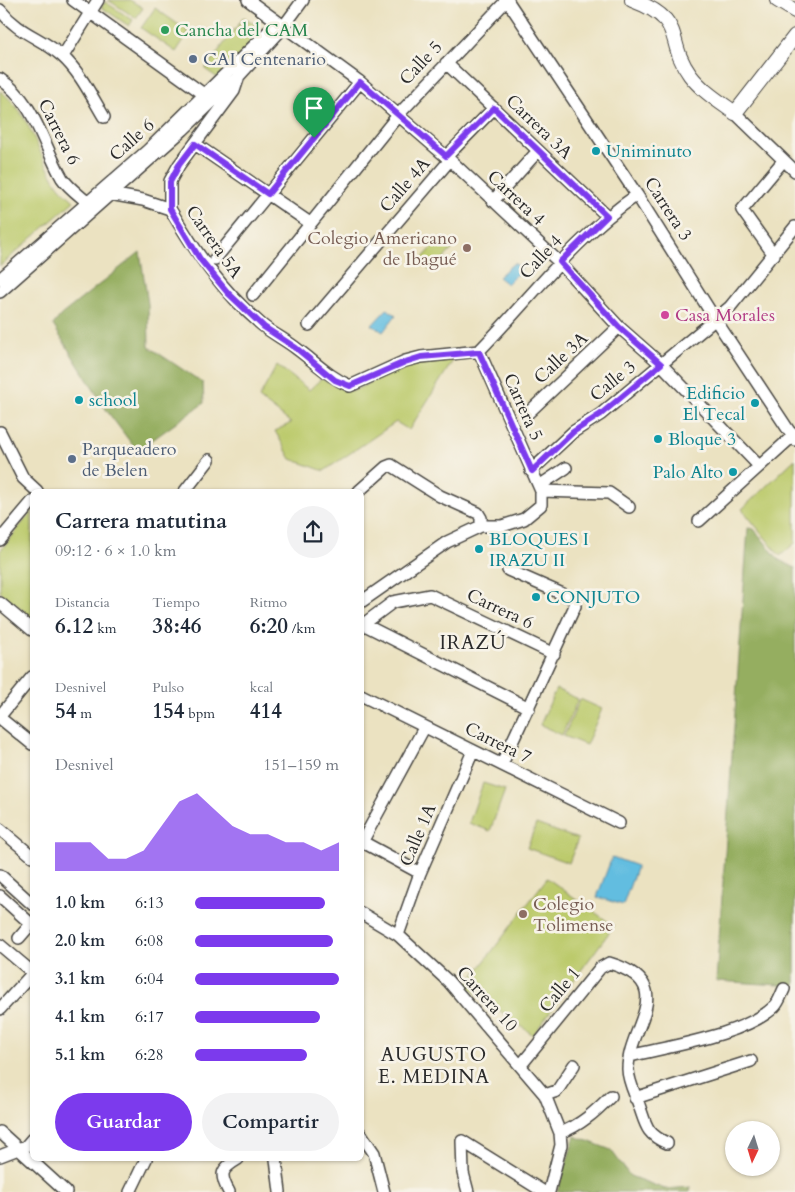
<!DOCTYPE html>
<html lang="es">
<head>
<meta charset="utf-8">
<style>
  :root { --surface:#fff; --page:#f2f2f3; --text:#1f2937; --muted:#747a83; --accent:#7c3aed }
  body { margin:0; font-family:Cardo,serif; background:var(--page); color:var(--text); height:100vh; display:flex; flex-direction:column; font-size:19px; white-space:nowrap }
  * { box-sizing:border-box; margin:0 }
  p { font-size:16px; color:var(--muted) }
  .icon { flex:none; width:28px; height:28px; fill:none; stroke:currentColor; stroke-width:2; stroke-linecap:round; stroke-linejoin:round }
  .map { position:relative; flex:1; overflow:hidden }
  .drawer { position:absolute; left:30px; top:489px; width:334px; height:672px; display:flex; flex-direction:column; background:var(--surface); border-radius:8px; box-shadow:0 1px 4px #0004 }
  .drawer>* { flex:none }
  .needle { width:32px; rotate:184deg }
  .fabs { position:absolute; left:725px; top:1121px; display:grid; gap:10px }
  .fabs a { display:grid; place-items:center; width:55px; height:55px; border-radius:50%; background:var(--surface); box-shadow:0 1px 4px #0004; font-size:25px }
  .pin { position:absolute; display:grid; place-items:center; width:42px; height:42px; color:#fff; margin:-51px -21px; border-radius:50% 50% 50% 0; rotate:-45deg; box-shadow:0 0 5px #0007 }
  .pin .icon { rotate:45deg }
  .round { display:grid; place-items:center; flex:none; width:52px; height:52px; border-radius:26px; background:var(--page) }
  .head { display:flex; align-items:center; justify-content:space-between; height:85px; padding:0 25px }
  h1 { font-size:22px; font-weight:800; line-height:38px }
  .stats { display:grid; grid-template-columns:repeat(3,1fr); gap:8px; height:85px; padding:5px 25px }
  .stats div { display:grid; align-content:center }
  .stats b { font-size:21px; font-weight:800 }
  .stats small { font-size:14px; font-weight:400 }
  .stats p { font-size:14px }
  .chart { height:140px; padding:10px 25px }
  .chart p { display:flex; justify-content:space-between }
  .chart svg { width:100%; height:90px; margin-top:5px; fill:var(--accent); opacity:.7 }
  .cta { display:flex; gap:10px; margin-top:auto; padding:10px 25px }
  .cta a { flex:1; height:58px; border-radius:30px; background:var(--accent); color:#fff; font-size:20px; font-weight:800; line-height:58px; text-align:center }
  .cta a+a { background:var(--page); color:var(--text) }
  ul { padding:0 25px; list-style:none; font-size:16px }
  li { display:grid; grid-template-columns:80px 60px 1fr; align-items:center; height:38px }
  li i { height:12px; border-radius:6px; background:var(--accent) }
  .map>svg:first-child { display:block }
</style>
</head>
<body>
<div class="map">
<svg width="795" height="1192" viewBox="0 0 795 1192">
  <rect width="100%" height="100%" fill="#f7f3e8"/>
  <filter id="ink" filterUnits="userSpaceOnUse"><feTurbulence type="fractalNoise" baseFrequency=".02" numOctaves="2"/><feDisplacementMap in="SourceGraphic" scale="10" xChannelSelector="R" yChannelSelector="G"/><feConvolveMatrix kernelMatrix="1 2 1 2 8 2 1 2 1" color-interpolation-filters="sRGB"/></filter>
  <filter id="wash" filterUnits="userSpaceOnUse"><feTurbulence type="fractalNoise" baseFrequency=".0096" numOctaves="4" result="noise"/><feDisplacementMap in="SourceGraphic" scale="20" xChannelSelector="R" yChannelSelector="G"/><feGaussianBlur stdDeviation="1.12" result="paint"/><feColorMatrix in="noise" values="0 0 0 0 0 0 0 0 0 0 0 0 0 0 0 0 0 1.4 0 .05"/><feComposite in="paint" operator="in"/></filter>
  <g filter="url(#wash)">
    <rect width="100%" height="100%" fill="#ebe2c1"/>
    <path fill="#bcca6c" stroke="#747a4c" d="M 108,0 L 130,0 L 143,8 L 136,18 Z
      M 105,2 L 133,20 L 129,26 L 101,7 Z
      M 155,8 L 189,32 L 176,52 L 141,28 Z
      M 244,17 L 265,31 L 219,79 L 205,69 Z
      M 0,91 C 31,113 37,155 58,185 C 62,191 69,196 74,201 L 0,266 Z
      M 441,238 L 453,248 L 432,272 L 420,261 Z
      M 454,359 L 409,430 L 396,422 L 324,471 L 291,459 L 275,431 L 291,423 L 259,398 L 277,365 L 309,390 L 321,379 L 353,391 L 406,365 Z
      M 795,459 L 795,543 L 780,556 L 742,509 Z
      M 32,511 L 32,618 L 0,592 L 0,551 Z
      M 556,689 L 578,699 L 562,735 L 540,725 Z
      M 580,699 L 602,709 L 586,745 L 564,736 Z
      M 483,783 L 505,790 L 490,831 L 469,823 Z
      M 536,824 L 578,839 L 569,863 L 527,848 Z
      M 547,878 L 614,926 L 533,1035 L 466,986 Z"/>
    <path fill="#95ae60" stroke="#606c46" d="M 140,252 L 148,304 L 149,347 L 203,383 L 204,403 L 137,451 L 107,411 L 53,325 L 61,315 Z
      M 748,528 L 754,529 L 779,560 L 795,568 L 795,986 L 716,981 Z
      M 575,1136 L 611,1150 L 630,1176 L 665,1189 L 691,1187 L 690,1192 L 557,1192 Z"/>
    <path fill="#62bde0" stroke="#467486" d="M 514,263 L 522,269 L 507,284 L 498,277 Z
      M 387,309 L 396,315 L 383,332 L 372,325 Z
      M 612,857 L 637,866 L 623,905 L 597,897 Z"/>
  </g>
  <g filter="url(#ink)">
    <g fill="none" stroke-linecap="round" stroke-linejoin="round">
      <g stroke="#484642" stroke-width="14">
        <path id="minor" d="M 73,0 L 205,95
          M 248,0 L 360,82 L 450,160 L 559,262 L 619,327 L 661,364 L 759,466
          M 0,10 C 20,35 41,37 62,56 C 80,72 92,97 104,117
          M 63,56 L 98,0
          M 446,63 L 607,216
          M 0,79 C 35,102 42,143 62,178 C 68,187 79,195 87,202 L 110,194 L 143,200 L 170,209 C 197,254 221,290 262,325 C 273,334 286,340 297,349 C 315,362 329,377 350,386 L 405,361 L 421,357 L 479,351
          M 735,113 L 795,171
          M 195,144 L 310,223
          M 446,157 L 494,108
          M 493,201 L 538,151
          M 170,209 L 170,181 L 179,165 L 234,91 L 238,79
          M 774,255 L 742,210 L 783,161
          M 215,259 L 360,82
          M 0,279 L 148,150 L 269,31 L 274,26 L 284,24
          M 0,292 L 183,130 L 238,77 L 281,30 L 303,0
          M 253,295 L 399,114 L 507,0 L 637,195 L 715,319 L 795,440
          M 309,325 L 450,160
          M 479,351 C 531,298 575,237 637,195
          M 527,414 L 619,327
          M 0,432 L 23,478 L 37,491
          M 531,471 L 573,432 L 601,414 L 730,307 L 795,227
          M 539,486 L 566,468
          M 185,491 L 209,460
          M 359,491 L 386,467 L 391,465 L 440,496 L 478,513 L 481,518 L 481,526
          M 541,491 L 609,493 L 629,507
          M 699,521 L 795,434
          M 0,540 L 32,502
          M 361,602 L 447,542 L 481,526 L 502,526 L 524,519 L 541,505 L 541,491 L 479,351
          M 0,603 L 32,630
          M 363,624 L 529,708
          M 361,626 L 393,602 L 430,595 L 554,654
          M 361,695 L 619,823
          M 0,716 L 32,677
          M 0,718 L 32,744
          M 502,764 L 575,606 L 574,599 L 508,570
          M 0,829 L 32,856
          M 361,841 L 420,873
          M 362,842 L 424,728
          M 0,875 L 32,904
          M 0,896 L 31,924
          M 361,913 L 398,935 L 448,981 L 545,1095 L 560,1133 L 561,1145 L 549,1192
          M 398,935 L 420,873 L 473,751
          M 19,938 L 32,923
          M 0,945 L 32,972
          M 0,1009 L 32,974
          M 630,1056 C 670,1046 746,1035 775,1006 C 779,1002 781,995 784,989
          M 521,1065 L 600,968 L 609,963 C 681,984 628,1026 628,1069 C 628,1081 635,1094 639,1105 C 646,1125 646,1134 667,1143
          M 545,1095 L 557,1091 L 574,1065
          M 635,1098 L 751,1061
          M 0,1132 L 66,1192
          M 560,1133 C 581,1125 595,1112 611,1096
          M 361,1134 L 374,1153 L 384,1192
          M 462,1141 L 544,1192
          M 462,1141 L 463,1173 L 468,1192
          M 0,1156 L 26,1146 L 32,1139
          M 276,1159 L 280,1192
          M 130,1192 L 146,1159
          M 229,1192 C 219,1174 221,1169 238,1159"/>
      </g>
      <g stroke="#484642" stroke-width="16">
        <path id="major" d="M 506,0 L 507,0
          M 632,0 C 688,21 664,39 690,75 C 702,91 720,102 735,113 L 795,36
          M 777,0 L 795,11"/>
      </g>
      <use href="#minor" stroke="#fff" stroke-width="11"/>
      <use href="#major" stroke="#fff" stroke-width="14"/>
    </g>
  </g>
  <g fill="none" stroke-linecap="round" stroke-linejoin="round" filter="url(#ink)">
    <g stroke="#fff" stroke-width="10">
      <path id="route" d="M 360,82 L 446,156 L 494,108 L 607,216 L 560,262 L 619,327 L 661,364 L 601,414 L 573,432 L 532,471 L 479,352 L 421,357 L 405,362 L 350,386 L 335,380 L 296,348 L 264,327 L 228,293 L 200,259 L 170,209 L 170,182 L 179,165 L 195,144 L 268,194 Z"/>
    </g>
    <use href="#route" stroke="#7c3aed" stroke-width="6"/>
  </g>
  <circle fill="#2e9e5b" stroke="#f7f3e8" stroke-width="2" cx="165" cy="30" r="5"/>
  <g fill="#5c6f8a" stroke="#f7f3e8" stroke-width="2">
    <circle cx="193" cy="59" r="5"/>
    <circle cx="72" cy="459" r="5"/>
  </g>
  <g fill="#0f9aa8" stroke="#f7f3e8" stroke-width="2">
    <circle cx="596" cy="151" r="5"/>
    <circle cx="79" cy="400" r="5"/>
    <circle cx="755" cy="403" r="5"/>
    <circle cx="658" cy="439" r="5"/>
    <circle cx="733" cy="472" r="5"/>
    <circle cx="479" cy="549" r="5"/>
    <circle cx="536" cy="597" r="5"/>
  </g>
  <g fill="#8d6e63" stroke="#f7f3e8" stroke-width="2">
    <circle cx="467" cy="248" r="5"/>
    <circle cx="523" cy="914" r="5"/>
  </g>
  <circle fill="#d1479c" stroke="#f7f3e8" stroke-width="2" cx="665" cy="315" r="5"/>
  <g text-anchor="middle" dominant-baseline="central" stroke-width="5" stroke-linejoin="round" paint-order="stroke">
    <g font-size="18" fill="#27864d" stroke="#f7f3e8" text-anchor="start">
      <text x="175" y="30">Cancha del CAM</text>
    </g>
    <g font-size="18" fill="#4e5e75" stroke="#f7f3e8" text-anchor="start">
      <text x="203" y="59">CAI Centenario</text>
      <text x="82" y="449">Parqueadero<tspan x="82" dy="21">de Belen</tspan></text>
    </g>
    <g font-size="18" fill="#2b2b2b" stroke="#f7f3e8">
      <text transform="translate(421 63) rotate(-47)">Calle 5</text>
      <text transform="translate(539 127) rotate(44)">Carrera 3A</text>
      <text transform="translate(59 132) rotate(63)">Carrera 6</text>
      <text transform="translate(132 140) rotate(-42)">Calle 6</text>
      <text transform="translate(405 185) rotate(-49)">Calle 4A</text>
      <text transform="translate(516 198) rotate(43)">Carrera 4</text>
      <text transform="translate(668 209) rotate(57)">Carrera 3</text>
      <text transform="translate(214 242) rotate(55)">Carrera 5A</text>
      <text transform="translate(541 257) rotate(-47)">Calle 4</text>
      <text transform="translate(561 358) rotate(-43)">Calle 3A</text>
      <text transform="translate(613 381) rotate(-39)">Calle 3</text>
      <text transform="translate(523 407) rotate(66)">Carrera 5</text>
      <text transform="translate(500 609) rotate(25)">Carrera 6</text>
      <text transform="translate(498 743) rotate(26)">Carrera 7</text>
      <text transform="translate(418 835) rotate(-67)">Calle 1A</text>
      <text transform="translate(560 990) rotate(-50)">Calle 1</text>
      <text transform="translate(487 999) rotate(48)">Carrera 10</text>
    </g>
    <g font-size="18" fill="#0d838f" stroke="#f7f3e8" text-anchor="start">
      <text x="606" y="151">Uniminuto</text>
      <text x="745" y="393" text-anchor="end">Edificio<tspan x="745" dy="21">El Tecal</tspan></text>
      <text x="89" y="400">school</text>
      <text x="668" y="439">Bloque 3</text>
      <text x="723" y="472" text-anchor="end">Palo Alto</text>
      <text x="489" y="539">BLOQUES I<tspan x="489" dy="21">IRAZU II</tspan></text>
      <text x="546" y="597">CONJUTO</text>
    </g>
    <g font-size="18" fill="#785e54" stroke="#f7f3e8" text-anchor="end">
      <text x="457" y="238">Colegio Americano<tspan x="457" dy="21">de Ibagué</tspan></text>
      <text x="533" y="904" text-anchor="start">Colegio<tspan x="533" dy="21">Tolimense</tspan></text>
    </g>
    <g font-size="18" fill="#b23c85" stroke="#f7f3e8" text-anchor="start">
      <text x="675" y="315">Casa Morales</text>
    </g>
    <g font-size="19" letter-spacing="1" fill="#2b2b2b" stroke="#f7f3e8">
      <text x="473" y="643">IRAZÚ</text>
      <text x="434" y="1055">AUGUSTO<tspan x="434" dy="22">E. MEDINA</tspan></text>
    </g>
  </g>
</svg>
<div class="fabs">
<a><svg class="needle" viewBox="-14 -14 28 28"><path d="M0-13l5 13h-10z" fill="#e53935"/><path d="M0 13l5-13h-10z" fill="#747a83"/></svg></a>
</div>
<div class="pin" style="left:314px;top:138px;background:#1e9e55"><svg class="icon" aria-label="arrive" viewBox="0 0 24 24"><path d="M6 21V4h12l-3 4 3 4H6"/></svg></div>
<section class="drawer">
<div class="head"><div><h1>Carrera matutina</h1><p>09:12 · 6 × 1.0 km</p></div><a class="round"><svg class="icon" aria-label="share" viewBox="0 0 24 24"><path d="M12 15V3M7 8l5-5 5 5M5 13v7h14v-7"/></svg></a></div>
<div class="stats">
<div><p>Distancia</p><b>6.12<small> km</small></b></div>
<div><p>Tiempo</p><b>38:46</b></div>
<div><p>Ritmo</p><b>6:20<small> /km</small></b></div>
</div>
<div class="stats">
<div><p>Desnivel</p><b>54<small> m</small></b></div>
<div><p>Pulso</p><b>154<small> bpm</small></b></div>
<div><p>kcal</p><b>414</b></div>
</div>
<div class="chart"><p><span>Desnivel</span>151–159 m</p>
<svg viewBox="0 0 160 44" preserveAspectRatio="none"><path d="M0 44V30L10 30L20 30L30 38L40 38L50 34L60 22L70 10L80 6L90 14L100 22L110 26L120 26L130 30L140 30L150 34L160 30V44z"/></svg>
</div>
<ul>
<li><b>1.0 km</b>6:13<i style="width:90%"></i></li>
<li><b>2.0 km</b>6:08<i style="width:96%"></i></li>
<li><b>3.1 km</b>6:04<i style="width:100%"></i></li>
<li><b>4.1 km</b>6:17<i style="width:87%"></i></li>
<li><b>5.1 km</b>6:28<i style="width:78%"></i></li>
</ul>
<div class="cta"><a>Guardar</a><a>Compartir</a></div>
</section>
</div>
</body>
</html>
